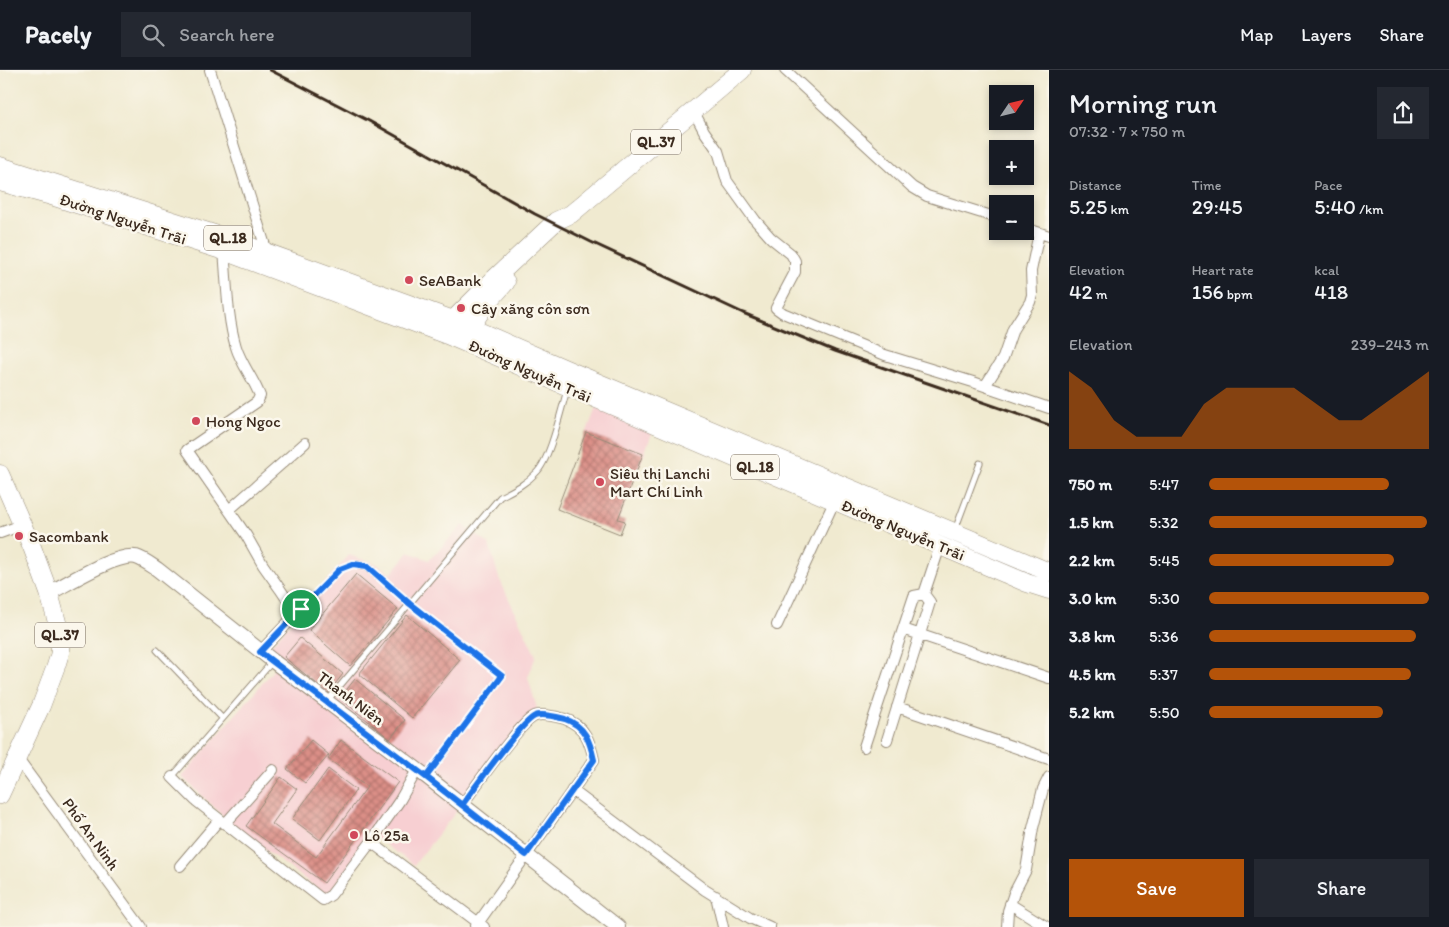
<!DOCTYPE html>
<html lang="en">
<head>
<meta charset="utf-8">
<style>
  :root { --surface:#171b24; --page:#242831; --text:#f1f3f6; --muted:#9ea1a6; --line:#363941; --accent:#b45309 }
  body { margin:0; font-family:Itim,sans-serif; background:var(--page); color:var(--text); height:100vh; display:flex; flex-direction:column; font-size:19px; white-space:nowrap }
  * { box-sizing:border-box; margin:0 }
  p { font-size:16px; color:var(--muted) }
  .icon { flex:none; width:28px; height:28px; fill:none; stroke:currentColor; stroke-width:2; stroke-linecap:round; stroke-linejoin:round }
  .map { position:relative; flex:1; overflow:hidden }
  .side { display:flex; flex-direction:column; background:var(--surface); width:400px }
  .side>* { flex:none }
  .needle { width:32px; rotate:55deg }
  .buttons { position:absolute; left:989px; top:15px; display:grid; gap:10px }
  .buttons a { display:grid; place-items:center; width:45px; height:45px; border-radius:0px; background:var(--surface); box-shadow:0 2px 8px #0003; font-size:25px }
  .pin { position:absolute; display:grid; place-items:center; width:42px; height:42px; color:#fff; margin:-21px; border:2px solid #fff; border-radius:50%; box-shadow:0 1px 5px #0007 }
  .round { display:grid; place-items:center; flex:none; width:52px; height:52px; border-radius:0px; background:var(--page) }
  .overview { display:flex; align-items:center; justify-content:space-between; height:85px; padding:0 20px }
  h1 { font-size:28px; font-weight:600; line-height:38px }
  .stats { display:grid; grid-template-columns:repeat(3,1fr); gap:8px; height:85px; padding:5px 20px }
  .stats div { display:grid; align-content:center }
  .stats b { font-size:21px; font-weight:600 }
  .stats small { font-size:14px; font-weight:400 }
  .stats p { font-size:14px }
  .chart { height:140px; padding:10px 20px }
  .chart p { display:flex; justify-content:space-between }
  .chart svg { width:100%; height:90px; margin-top:5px; fill:var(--accent); opacity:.7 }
  .primary-button { display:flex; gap:10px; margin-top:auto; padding:10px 20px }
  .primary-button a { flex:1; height:58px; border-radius:0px; background:var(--accent); color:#fff; font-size:20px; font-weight:600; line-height:58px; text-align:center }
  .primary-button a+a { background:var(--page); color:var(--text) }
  ul { padding:0 20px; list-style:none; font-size:16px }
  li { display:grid; grid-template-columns:80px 60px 1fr; align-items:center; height:38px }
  li i { height:12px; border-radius:6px; background:var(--accent) }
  header { display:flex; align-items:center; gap:30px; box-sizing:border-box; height:70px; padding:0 25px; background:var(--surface); border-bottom:1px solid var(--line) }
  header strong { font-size:24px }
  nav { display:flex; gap:28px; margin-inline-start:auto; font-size:18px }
  .search { width:350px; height:45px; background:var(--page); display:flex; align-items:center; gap:12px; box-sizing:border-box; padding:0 18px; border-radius:0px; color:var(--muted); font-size:19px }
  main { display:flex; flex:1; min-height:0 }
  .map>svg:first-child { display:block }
</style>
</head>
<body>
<header>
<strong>Pacely</strong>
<div class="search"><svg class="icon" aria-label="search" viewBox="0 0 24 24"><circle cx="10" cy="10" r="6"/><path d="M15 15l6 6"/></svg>Search here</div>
<nav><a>Map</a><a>Layers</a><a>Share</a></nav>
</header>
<main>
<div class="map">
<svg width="1049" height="857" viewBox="0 0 1049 857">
  <defs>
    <pattern id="building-cross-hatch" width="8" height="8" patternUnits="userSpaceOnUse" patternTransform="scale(1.25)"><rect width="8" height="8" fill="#db8f87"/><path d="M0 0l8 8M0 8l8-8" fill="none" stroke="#b3756e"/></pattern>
  </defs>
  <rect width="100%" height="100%" fill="#fbf7ec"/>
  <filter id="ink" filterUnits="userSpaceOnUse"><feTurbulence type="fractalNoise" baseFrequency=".02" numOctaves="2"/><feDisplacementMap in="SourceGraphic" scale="10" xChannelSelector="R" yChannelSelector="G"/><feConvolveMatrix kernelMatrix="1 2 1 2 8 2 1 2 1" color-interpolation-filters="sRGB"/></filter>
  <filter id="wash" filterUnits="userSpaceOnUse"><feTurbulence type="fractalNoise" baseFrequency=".0096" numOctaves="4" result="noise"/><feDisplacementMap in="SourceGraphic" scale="20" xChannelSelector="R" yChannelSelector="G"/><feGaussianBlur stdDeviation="1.12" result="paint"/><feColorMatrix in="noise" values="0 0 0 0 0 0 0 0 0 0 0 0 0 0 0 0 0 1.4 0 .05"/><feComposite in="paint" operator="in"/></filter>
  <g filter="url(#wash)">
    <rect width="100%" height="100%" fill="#f0ead0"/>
    <path fill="#f7cfd2" d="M 596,338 L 653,361 L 619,449 L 625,451 L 620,464 L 557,439 Z
      M 463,455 L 489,474 L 499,508 L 536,586 L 528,607 L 537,639 L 414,795 L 376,768 L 326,825 L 237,759 L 182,707 L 271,603 L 280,587 L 268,579 L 349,485 L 377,494 L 391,504 L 409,482 L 429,490 Z"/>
    <g id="blocks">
      <path fill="url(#building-cross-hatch)" d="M 586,362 L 643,384 L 618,449 L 625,451 L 620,464 L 557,439 Z
        M 356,504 L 398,539 L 350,596 L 309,560 Z
        M 407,545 L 460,590 L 412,648 L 359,604 Z
        M 300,568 L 343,604 L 328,623 L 284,587 Z
        M 355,609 L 405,650 L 390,669 L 340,628 Z
        M 311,670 L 329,685 L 305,713 L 287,699 Z
        M 341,670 L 398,712 L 324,813 L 246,756 L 281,707 L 297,719 L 272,754 L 316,787 L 367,717 L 328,689 Z
        M 328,699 L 356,720 L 320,770 L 292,749 Z"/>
    </g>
  </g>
  <g filter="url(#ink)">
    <use href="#blocks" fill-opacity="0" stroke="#968a77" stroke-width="1"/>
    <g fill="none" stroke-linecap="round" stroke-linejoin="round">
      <g stroke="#968a77" stroke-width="7">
        <path id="lane" d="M 955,460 L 980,393
          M 301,539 L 340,499 L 353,494 L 367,496 L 410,534 L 502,606 L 427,707
          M 157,580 L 222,648
          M 328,630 L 500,427 C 513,420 526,414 536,403 C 550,390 561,340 567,320
          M 172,707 L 272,592"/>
      </g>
      <g stroke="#968a77" stroke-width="12">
        <path id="street" d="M 210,0 L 267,182
          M 785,0 L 912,117 L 927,126 L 998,148
          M 693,40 L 704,61 L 718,81 L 727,111 L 755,150 L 771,168 L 791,184 L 795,191 L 795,202 L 776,238 L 783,243 L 885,285 L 973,312 L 1049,338
          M 1025,158 L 1049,166
          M 224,181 C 227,213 227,247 236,277 C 241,294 254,309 260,326 L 257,332 L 187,380 L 246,465 L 263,495 L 280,519 L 286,528 L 301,539 L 260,582
          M 985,316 L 1003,288 L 1013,259 L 1030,232 L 1032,225 L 1031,201 L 1039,163
          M 229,440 L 305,373
          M 0,463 L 22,455
          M 924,524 L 940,476
          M 777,555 L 835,430
          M 903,559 L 1049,608
          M 897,637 L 1049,689
          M 887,670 L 930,532 L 924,524
          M 864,677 L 914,526 L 924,524
          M 17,688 L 141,857
          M 172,707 L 195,730 L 323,830 L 331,825 L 371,772 L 484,857
          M 572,720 L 705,820 L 750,848 L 770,857
          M 462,735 C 473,720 521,651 535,646 C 543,643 557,647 565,649 C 585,656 590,671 594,690 L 476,856
          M 225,754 L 273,700
          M 371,772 L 400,730 L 417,700
          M 180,796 L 219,750
          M 716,826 L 723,857
          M 1010,834 L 1047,857
          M 1007,857 L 1008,841 L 1014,823 L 1026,800 L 1033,758 L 1043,719 L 1049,707"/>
      </g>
      <g stroke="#968a77" stroke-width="16">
        <path id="secondary" d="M 49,523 C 69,513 116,483 136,487 C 143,489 151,495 157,499 L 273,591 L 427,707 L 618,857"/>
      </g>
      <g stroke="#968a77" stroke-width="19">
        <path id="highway" d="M 0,96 L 224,167 L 453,250 L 575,303 L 1049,502
          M 0,112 L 48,125 L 224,181 L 447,265 L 1027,513 L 1049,520
          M 449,258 L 453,250 L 495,208 L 556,151 L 571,144 L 742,0
          M 464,267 L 483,238 L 506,212
          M 0,404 L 32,477 L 49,523 L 60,563 L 60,583 L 56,596 L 41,636 L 0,725"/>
      </g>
      <use href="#lane" stroke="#fff" stroke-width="5"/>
      <use href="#street" stroke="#fff" stroke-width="10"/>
      <use href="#secondary" stroke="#fff" stroke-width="14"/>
      <use href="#highway" stroke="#fff" stroke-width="18"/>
      <path stroke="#3b2a1e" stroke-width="3" d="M 270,0 L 369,51 L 535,144 L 591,172 L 743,243 L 835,281 L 1049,355"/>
    </g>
  </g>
  <g fill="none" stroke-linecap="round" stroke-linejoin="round" filter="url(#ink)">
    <g stroke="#fff" stroke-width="10">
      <path id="route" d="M 301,539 L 260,582 L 426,707 L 526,785 L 594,690 C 590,671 585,656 565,649 C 557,647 543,643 535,646 C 522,651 473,720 462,735 L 426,707 L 502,606 L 410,534 L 367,496 L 353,494 L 340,499 L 301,539"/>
    </g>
    <use href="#route" stroke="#1a73e8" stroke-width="6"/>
  </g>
  <g fill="#d1495b" stroke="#fbf7ec" stroke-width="2">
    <circle cx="409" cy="210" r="5"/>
    <circle cx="461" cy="238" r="5"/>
    <circle cx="196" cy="351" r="5"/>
    <circle cx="600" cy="412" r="5"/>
    <circle cx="19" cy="466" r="5"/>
    <circle cx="354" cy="765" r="5"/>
  </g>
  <g text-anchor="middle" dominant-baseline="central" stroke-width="5" stroke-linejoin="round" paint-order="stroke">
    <g fill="#fbf7ec" stroke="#75685c" stroke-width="1">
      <rect x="631" y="59.5" width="50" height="25" rx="4"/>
      <rect x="204" y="155.5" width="48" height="25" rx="4"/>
      <rect x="731" y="384.5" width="48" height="25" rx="4"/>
      <rect x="35" y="552.5" width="50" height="25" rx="4"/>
    </g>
    <g font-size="15" font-weight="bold" fill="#3b2a1e">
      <text x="656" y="72">QL.37</text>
      <text x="228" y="168">QL.18</text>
      <text x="755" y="397">QL.18</text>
      <text x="60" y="565">QL.37</text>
    </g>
    <g font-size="16" fill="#3b2a1e" stroke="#fbf7ec">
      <text transform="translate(123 149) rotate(18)">Đường Nguyễn Trãi</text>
      <text transform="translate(530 301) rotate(24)">Đường Nguyễn Trãi</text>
      <text transform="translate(903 460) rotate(23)">Đường Nguyễn Trãi</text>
      <text transform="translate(351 628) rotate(37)">Thanh Niên</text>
      <text transform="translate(91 764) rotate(54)">Phố An Ninh</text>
    </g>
    <g font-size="16" fill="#3b2a1e" stroke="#fbf7ec" text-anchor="start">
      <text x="419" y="210">SeABank</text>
      <text x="471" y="238">Cây xăng côn sơn</text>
      <text x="206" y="351">Hong Ngoc</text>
      <text x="610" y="403">Siêu thị Lanchi<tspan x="610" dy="18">Mart Chí Linh</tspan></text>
      <text x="29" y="466">Sacombank</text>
      <text x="364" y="765">Lô 25a</text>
    </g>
  </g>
</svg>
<div class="buttons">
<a><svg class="needle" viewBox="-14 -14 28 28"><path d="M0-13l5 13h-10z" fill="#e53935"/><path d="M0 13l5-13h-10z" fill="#9ea1a6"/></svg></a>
<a>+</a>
<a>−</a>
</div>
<div class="pin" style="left:301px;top:539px;background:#1e9e55"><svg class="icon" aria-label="arrive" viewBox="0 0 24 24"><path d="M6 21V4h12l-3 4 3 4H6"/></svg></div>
</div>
<section class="side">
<div class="overview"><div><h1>Morning run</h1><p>07:32 · 7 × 750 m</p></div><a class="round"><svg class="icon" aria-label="share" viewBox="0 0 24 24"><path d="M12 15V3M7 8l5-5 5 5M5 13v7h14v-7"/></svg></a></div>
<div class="stats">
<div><p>Distance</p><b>5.25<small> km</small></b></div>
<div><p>Time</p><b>29:45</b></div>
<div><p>Pace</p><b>5:40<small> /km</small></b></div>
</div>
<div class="stats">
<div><p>Elevation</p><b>42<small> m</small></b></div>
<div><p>Heart rate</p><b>156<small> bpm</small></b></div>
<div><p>kcal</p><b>418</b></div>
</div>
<div class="chart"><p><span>Elevation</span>239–243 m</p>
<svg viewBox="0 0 160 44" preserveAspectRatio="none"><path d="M0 44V6L10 14L20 30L30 38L40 38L50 38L60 22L70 14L80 14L90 14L100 14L110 22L120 30L130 30L140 22L150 14L160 6V44z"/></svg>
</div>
<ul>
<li><b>750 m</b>5:47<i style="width:82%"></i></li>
<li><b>1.5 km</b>5:32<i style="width:99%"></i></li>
<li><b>2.2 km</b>5:45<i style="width:84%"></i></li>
<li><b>3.0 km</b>5:30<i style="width:100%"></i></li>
<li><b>3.8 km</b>5:36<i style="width:94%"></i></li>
<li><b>4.5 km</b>5:37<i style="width:92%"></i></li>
<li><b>5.2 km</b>5:50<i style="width:79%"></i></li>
</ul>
<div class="primary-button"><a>Save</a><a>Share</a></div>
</section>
</main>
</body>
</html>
